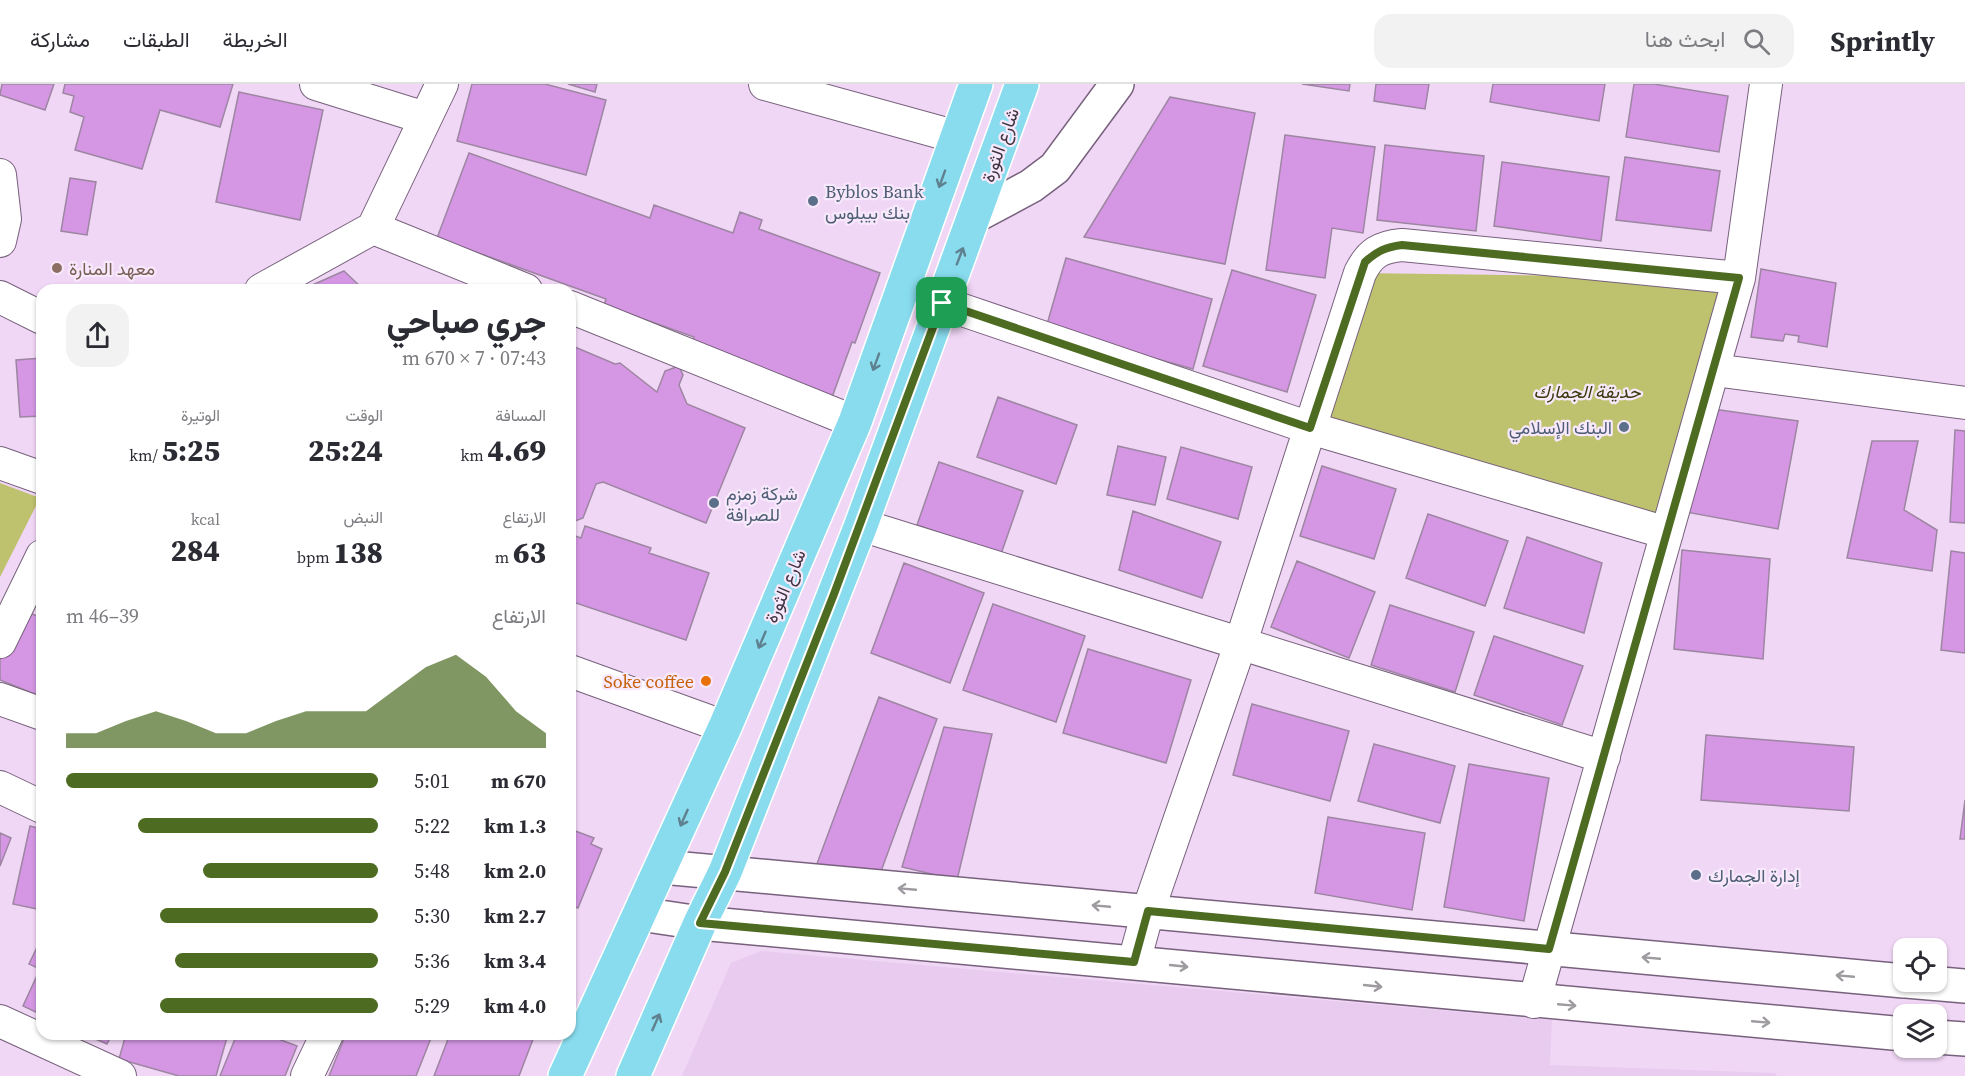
<!DOCTYPE html>
<html lang="ar">
<head>
<meta charset="utf-8">
<style>
  :root { --surface:#fff; --page:#f2f2f3; --text:#2b2b33; --muted:#7c7c81; --line:#e1e1e2; --accent:#4d6c22 }
  body { margin:0; font-family:"Source Serif 4",Vazirmatn,serif; background:var(--page); color:var(--text); direction:rtl; height:100vh; display:flex; flex-direction:column; font-size:22px; white-space:nowrap }
  * { box-sizing:border-box; margin:0 }
  p { font-size:20px; color:var(--muted) }
  .icon { flex:none; width:33px; height:33px; fill:none; stroke:currentColor; stroke-width:2; stroke-linecap:round; stroke-linejoin:round }
  .map { position:relative; flex:1; overflow:hidden; direction:ltr }
  .details { position:absolute; left:36px; top:200px; width:540px; height:756px; display:flex; flex-direction:column; background:var(--surface); border-radius:18px; box-shadow:0 2px 4px #0004; direction:rtl }
  .details>* { flex:none }
  .buttons { position:absolute; left:1893px; top:854px; display:grid; gap:12px }
  .buttons a { display:grid; place-items:center; width:54px; height:54px; border-radius:12px; background:var(--surface); box-shadow:0 2px 4px #0004; font-size:30px }
  .pin { position:absolute; display:grid; place-items:center; width:51px; height:51px; color:#fff; margin:-26px; border-radius:12px; box-shadow:0 3px 9px #0006 }
  .round { display:grid; place-items:center; flex:none; width:63px; height:63px; border-radius:18px; background:var(--page) }
  .summary { display:flex; align-items:center; justify-content:space-between; height:102px; padding:0 30px }
  h1 { font-size:33px; font-weight:800; line-height:45px }
  .figures { display:grid; grid-template-columns:repeat(3,1fr); gap:9px; height:102px; padding:6px 30px }
  .figures div { display:grid; align-content:center }
  .figures b { font-size:30px; font-weight:800 }
  .figures small { font-size:16px; font-weight:400 }
  .figures p { font-size:16px }
  .chart { height:168px; padding:12px 30px }
  .chart p { display:flex; justify-content:space-between }
  .chart svg { width:100%; height:108px; margin-top:6px; fill:var(--accent); opacity:.7 }
  ul { padding:0 30px; list-style:none; font-size:20px }
  li { display:grid; grid-template-columns:96px 72px 1fr; align-items:center; height:45px }
  li i { height:15px; border-radius:8px; background:var(--accent) }
  header { display:flex; align-items:center; gap:36px; box-sizing:border-box; height:84px; padding:0 30px; background:var(--surface); border-bottom:2px solid var(--line) }
  header strong { font-size:28px }
  nav { display:flex; gap:33px; margin-inline-start:auto; font-size:21px }
  .search { width:420px; height:54px; background:var(--page); display:flex; align-items:center; gap:15px; box-sizing:border-box; padding:0 21px; border-radius:18px; color:var(--muted); font-size:22px }
  .map>svg:first-child { display:block }
</style>
</head>
<body>
<header>
<strong>Sprintly</strong>
<div class="search"><svg class="icon" aria-label="search" viewBox="0 0 24 24"><circle cx="10" cy="10" r="6"/><path d="M15 15l6 6"/></svg>ابحث هنا</div>
<nav><a>الخريطة</a><a>الطبقات</a><a>مشاركة</a></nav>
</header>
<div class="map">
<svg width="1965" height="992" viewBox="0 0 1965 992">
  <rect width="100%" height="100%" fill="#f1d7f6"/>
  <path fill="#e9cbf0" d="M 761,867 L 1552,936 L 1550,981 L 1775,989 L 1777,992 L 682,992 L 731,879 Z"/>
  <path fill="#bec26f" d="M 1360,189 L 1739,194 L 1667,449 L 1310,344 Z
    M 0,399 L 40,414 L 0,493 Z"/>
  <path fill="#d596e4" stroke="#9d86a2" stroke-width="1.5" d="M 2,0 L 54,0 L 45,26 L 0,11 Z
    M 65,0 L 233,0 L 220,43 L 160,26 L 142,85 L 75,66 L 84,33 L 70,28 L 74,12 L 63,9 Z
    M 472,0 L 545,0 L 606,16 L 586,91 L 457,57 Z
    M 568,0 L 597,0 L 595,8 Z
    M 1302,0 L 1350,0 L 1349,7 Z
    M 1376,0 L 1429,0 L 1425,25 L 1374,17 Z
    M 1493,0 L 1605,0 L 1599,37 L 1490,18 Z
    M 1634,0 L 1654,0 L 1728,12 L 1719,68 L 1626,53 Z
    M 239,8 L 323,26 L 300,136 L 216,118 Z
    M 1170,13 L 1255,29 L 1225,180 L 1084,153 Z
    M 1285,51 L 1375,63 L 1363,149 L 1332,144 L 1325,194 L 1266,186 Z
    M 1385,61 L 1484,72 L 1476,147 L 1377,136 Z
    M 469,69 L 650,134 L 654,121 L 733,149 L 740,128 L 762,136 L 759,145 L 880,189 L 855,259 L 852,258 L 830,319 L 689,268 L 694,253 L 604,221 L 606,215 L 437,154 Z
    M 1625,73 L 1720,87 L 1711,147 L 1616,136 Z
    M 1502,78 L 1609,93 L 1601,157 L 1494,142 Z
    M 70,94 L 96,98 L 87,151 L 61,147 Z
    M 1066,174 L 1212,215 L 1193,285 L 1046,244 Z
    M 1761,185 L 1836,199 L 1827,263 L 1798,258 L 1799,252 L 1785,250 L 1783,257 L 1751,253 Z
    M 1232,186 L 1316,211 L 1287,308 L 1203,282 Z
    M 344,187 L 364,206 L 301,206 Z
    M 570,261 L 615,280 L 620,279 L 657,308 L 665,287 L 679,282 L 683,291 L 679,301 L 687,320 L 745,344 L 706,439 L 603,398 L 596,400 L 583,434 L 570,439 Z
    M 42,274 L 42,332 L 20,333 L 16,276 Z
    M 998,313 L 1077,341 L 1056,400 L 977,373 Z
    M 1706,324 L 1798,337 L 1778,445 L 1686,428 Z
    M 1955,346 L 1965,347 L 1965,439 L 1950,438 Z
    M 1872,357 L 1918,357 L 1904,426 L 1937,446 L 1932,487 L 1847,474 Z
    M 1118,362 L 1166,373 L 1155,421 L 1107,411 Z
    M 1181,363 L 1252,383 L 1238,435 L 1167,415 Z
    M 939,378 L 1023,407 L 1001,470 L 917,441 Z
    M 1322,382 L 1396,405 L 1374,475 L 1300,452 Z
    M 1133,427 L 1221,458 L 1202,514 L 1119,486 Z
    M 1428,430 L 1508,457 L 1485,522 L 1406,494 Z
    M 585,442 L 651,464 L 649,469 L 709,489 L 686,556 L 570,517 L 570,450 L 581,454 Z
    M 1527,453 L 1602,479 L 1584,549 L 1504,524 Z
    M 1682,466 L 1770,475 L 1763,575 L 1674,565 Z
    M 1951,467 L 1965,469 L 1965,569 L 1941,566 Z
    M 1297,477 L 1375,508 L 1349,574 L 1271,543 Z
    M 904,479 L 984,509 L 950,599 L 871,569 Z
    M 993,520 L 1085,552 L 1056,638 L 963,606 Z
    M 1390,521 L 1474,548 L 1455,608 L 1371,581 Z
    M 20,525 L 42,534 L 42,613 L 0,596 L 0,574 Z
    M 1494,552 L 1583,582 L 1562,641 L 1474,611 Z
    M 1088,565 L 1191,596 L 1166,679 L 1063,649 Z
    M 879,613 L 937,635 L 880,790 L 815,785 Z
    M 1252,620 L 1349,647 L 1330,717 L 1233,691 Z
    M 944,643 L 992,650 L 957,796 L 902,783 Z
    M 1706,651 L 1854,663 L 1849,727 L 1701,716 Z
    M 1374,660 L 1455,682 L 1440,739 L 1358,717 Z
    M 1469,680 L 1549,694 L 1524,837 L 1444,823 Z
    M 1965,716 L 1965,755 L 1960,755 Z
    M 1328,733 L 1425,749 L 1412,826 L 1315,809 Z
    M 30,742 L 42,745 L 42,826 L 13,820 Z
    M 570,745 L 594,754 L 591,760 L 602,765 L 578,824 L 570,821 Z
    M 0,749 L 11,754 L 0,782 Z
    M 42,853 L 42,931 L 23,922 L 40,885 L 29,880 Z
    M 84,950 L 112,950 L 107,960 Z
    M 126,950 L 228,950 L 216,992 L 179,992 L 119,975 Z
    M 237,950 L 265,950 L 297,962 L 285,992 L 220,992 Z
    M 346,950 L 420,950 L 431,954 L 416,992 L 329,992 Z
    M 450,950 L 535,950 L 519,992 L 434,992 Z"/>
  <g fill="none" stroke-linecap="round" stroke-linejoin="round">
    <g stroke="#77617c" stroke-width="34">
      <path id="minor" d="M 316,0 L 425,34
        M 765,0 L 957,53
        M 0,91 L 5,135 L 0,157
        M 373,144 L 526,206
        M 261,206 L 373,144 L 442,0
        M 0,213 L 42,234
        M 942,219 L 1310,344 L 1667,449
        M 570,223 L 855,338
        M 1714,286 L 1965,319
        M 0,379 L 42,394
        M 861,441 L 1604,673
        M 0,558 L 42,472
        M 570,587 L 725,643
        M 0,615 L 42,630
        M 0,703 L 42,723
        M 1134,878 L 1148,827 L 1240,561 L 1360,189 C 1370,169 1380,163 1402,161 L 1739,194
        M 1534,918 L 1739,194 L 1766,0
        M 0,937 L 120,992
        M 307,992 L 327,950"/>
    </g>
    <g stroke="#77617c" stroke-width="36">
      <path id="tertiary" d="M 975,132 L 1031,102 L 1055,84 L 1117,0
        M 662,783 L 1904,897
        M 640,830 L 700,839 C 1101,875 1502,915 1904,950
        M 1906,897 L 1965,902
        M 1936,953 L 1965,955"/>
    </g>
    <g stroke="#fff" stroke-width="36">
      <path id="primary" d="M 565,992 L 725,643 L 855,338 L 976,0
        M 633,992 L 700,839 L 725,788 L 861,441 L 1022,0"/>
    </g>
    <use href="#minor" stroke="#fff" stroke-width="32"/>
    <use href="#tertiary" stroke="#fff" stroke-width="33"/>
    <use href="#primary" stroke="#88dcee" stroke-width="33"/>
  </g>
  <defs><path id="oneway-shaft" d="M-6 0H5M1.5-3L5.5 0L1.5 3" fill="none" stroke-width="1.6" stroke-linecap="round" stroke-linejoin="round" transform="scale(1.5)"/></defs>
  <g stroke="#5f808e">
    <use href="#oneway-shaft" transform="translate(942 95) rotate(110)"/>
    <use href="#oneway-shaft" transform="translate(960 172) rotate(-69)"/>
    <use href="#oneway-shaft" transform="translate(876 278) rotate(110)"/>
    <use href="#oneway-shaft" transform="translate(762 556) rotate(113)"/>
    <use href="#oneway-shaft" transform="translate(684 734) rotate(114)"/>
    <use href="#oneway-shaft" transform="translate(656 938) rotate(-66)"/>
  </g>
  <g stroke="#9e9aa0">
    <use href="#oneway-shaft" transform="translate(907 805) rotate(-175)"/>
    <use href="#oneway-shaft" transform="translate(1101 822) rotate(-175)"/>
    <use href="#oneway-shaft" transform="translate(1651 874) rotate(-175)"/>
    <use href="#oneway-shaft" transform="translate(1179 882) rotate(6)"/>
    <use href="#oneway-shaft" transform="translate(1845 892) rotate(-175)"/>
    <use href="#oneway-shaft" transform="translate(1373 902) rotate(6)"/>
    <use href="#oneway-shaft" transform="translate(1567 921) rotate(5)"/>
    <use href="#oneway-shaft" transform="translate(1761 938) rotate(5)"/>
  </g>
  <g fill="none" stroke-linecap="round" stroke-linejoin="round">
    <g stroke="#fff" stroke-width="12">
      <path id="route" d="M 1402,161 L 1739,194 L 1549,865 L 1148,827 L 1134,878 L 700,839 L 725,788 L 834,510 L 942,219 L 1310,344 L 1365,178 C 1377,167 1386,163 1402,161 Z"/>
    </g>
    <use href="#route" stroke="#4d6c22" stroke-width="8"/>
  </g>
  <g fill="#5c6f8a" stroke="#f8e8fb" stroke-width="2">
    <circle cx="813" cy="117" r="6"/>
    <circle cx="1624" cy="343" r="6"/>
    <circle cx="714" cy="419" r="6"/>
    <circle cx="1696" cy="791" r="6"/>
  </g>
  <circle fill="#8d6e63" stroke="#f8e8fb" stroke-width="2" cx="57" cy="184" r="6"/>
  <circle fill="#e8710a" stroke="#f8e8fb" stroke-width="2" cx="706" cy="597" r="6"/>
  <g text-anchor="middle" dominant-baseline="central" stroke-width="4.5" stroke-linejoin="round" paint-order="stroke">
    <g font-size="18" fill="#3e3440" stroke="#f8e8fb">
      <text transform="translate(1000 61) rotate(-70)">شارع الثورة</text>
      <text transform="translate(785 502) rotate(-67)">شارع الثورة</text>
    </g>
    <g font-size="18" fill="#4e5e75" stroke="#f8e8fb" text-anchor="start">
      <text x="825" y="107">Byblos Bank<tspan x="825" dy="21">بنك بيبلوس</tspan></text>
      <text x="1612" y="343" text-anchor="end">البنك الإسلامي</text>
      <text x="726" y="409">شركة زمزم<tspan x="726" dy="21">للصرافة</tspan></text>
      <text x="1708" y="791">إدارة الجمارك</text>
    </g>
    <g font-size="18" fill="#785e54" stroke="#f8e8fb" text-anchor="start">
      <text x="69" y="184">معهد المنارة</text>
    </g>
    <g font-size="18" font-style="italic" fill="#38390d" stroke="#f8e8fb">
      <text x="1587" y="307">حديقة الجمارك</text>
    </g>
    <g font-size="18" fill="#c56008" stroke="#f8e8fb" text-anchor="end">
      <text x="694" y="597">Soke coffee</text>
    </g>
  </g>
</svg>
<div class="buttons">
<a><svg class="icon" aria-label="locate" viewBox="0 0 24 24"><circle cx="12" cy="12" r="6"/><path d="M12 2v4M12 18v4M2 12h4M18 12h4"/></svg></a>
<a><svg class="icon" aria-label="layers" viewBox="0 0 24 24"><path d="M12 4l9 5-9 5-9-5zM3 14l9 5 9-5"/></svg></a>
</div>
<div class="pin" style="left:942px;top:219px;background:#1e9e55"><svg class="icon" aria-label="arrive" viewBox="0 0 24 24"><path d="M6 21V4h12l-3 4 3 4H6"/></svg></div>
<section class="details">
<div class="summary"><div><h1>جري صباحي</h1><p>07:43 · 7 × 670 m</p></div><a class="round"><svg class="icon" aria-label="share" viewBox="0 0 24 24"><path d="M12 15V3M7 8l5-5 5 5M5 13v7h14v-7"/></svg></a></div>
<div class="figures">
<div><p>المسافة</p><b>4.69<small> km</small></b></div>
<div><p>الوقت</p><b>25:24</b></div>
<div><p>الوتيرة</p><b>5:25<small> /km</small></b></div>
</div>
<div class="figures">
<div><p>الارتفاع</p><b>63<small> m</small></b></div>
<div><p>النبض</p><b>138<small> bpm</small></b></div>
<div><p>kcal</p><b>284</b></div>
</div>
<div class="chart"><p><span>الارتفاع</span>39–46 m</p>
<svg viewBox="0 0 160 44" preserveAspectRatio="none"><path d="M0 44V38L10 38L20 33L30 29L40 33L50 38L60 38L70 33L80 29L90 29L100 29L110 20L120 11L130 6L140 15L150 29L160 38V44z"/></svg>
</div>
<ul>
<li><b>670 m</b>5:01<i style="width:100%"></i></li>
<li><b>1.3 km</b>5:22<i style="width:77%"></i></li>
<li><b>2.0 km</b>5:48<i style="width:56%"></i></li>
<li><b>2.7 km</b>5:30<i style="width:70%"></i></li>
<li><b>3.4 km</b>5:36<i style="width:65%"></i></li>
<li><b>4.0 km</b>5:29<i style="width:70%"></i></li>
</ul>
</section>
</div>
</body>
</html>
